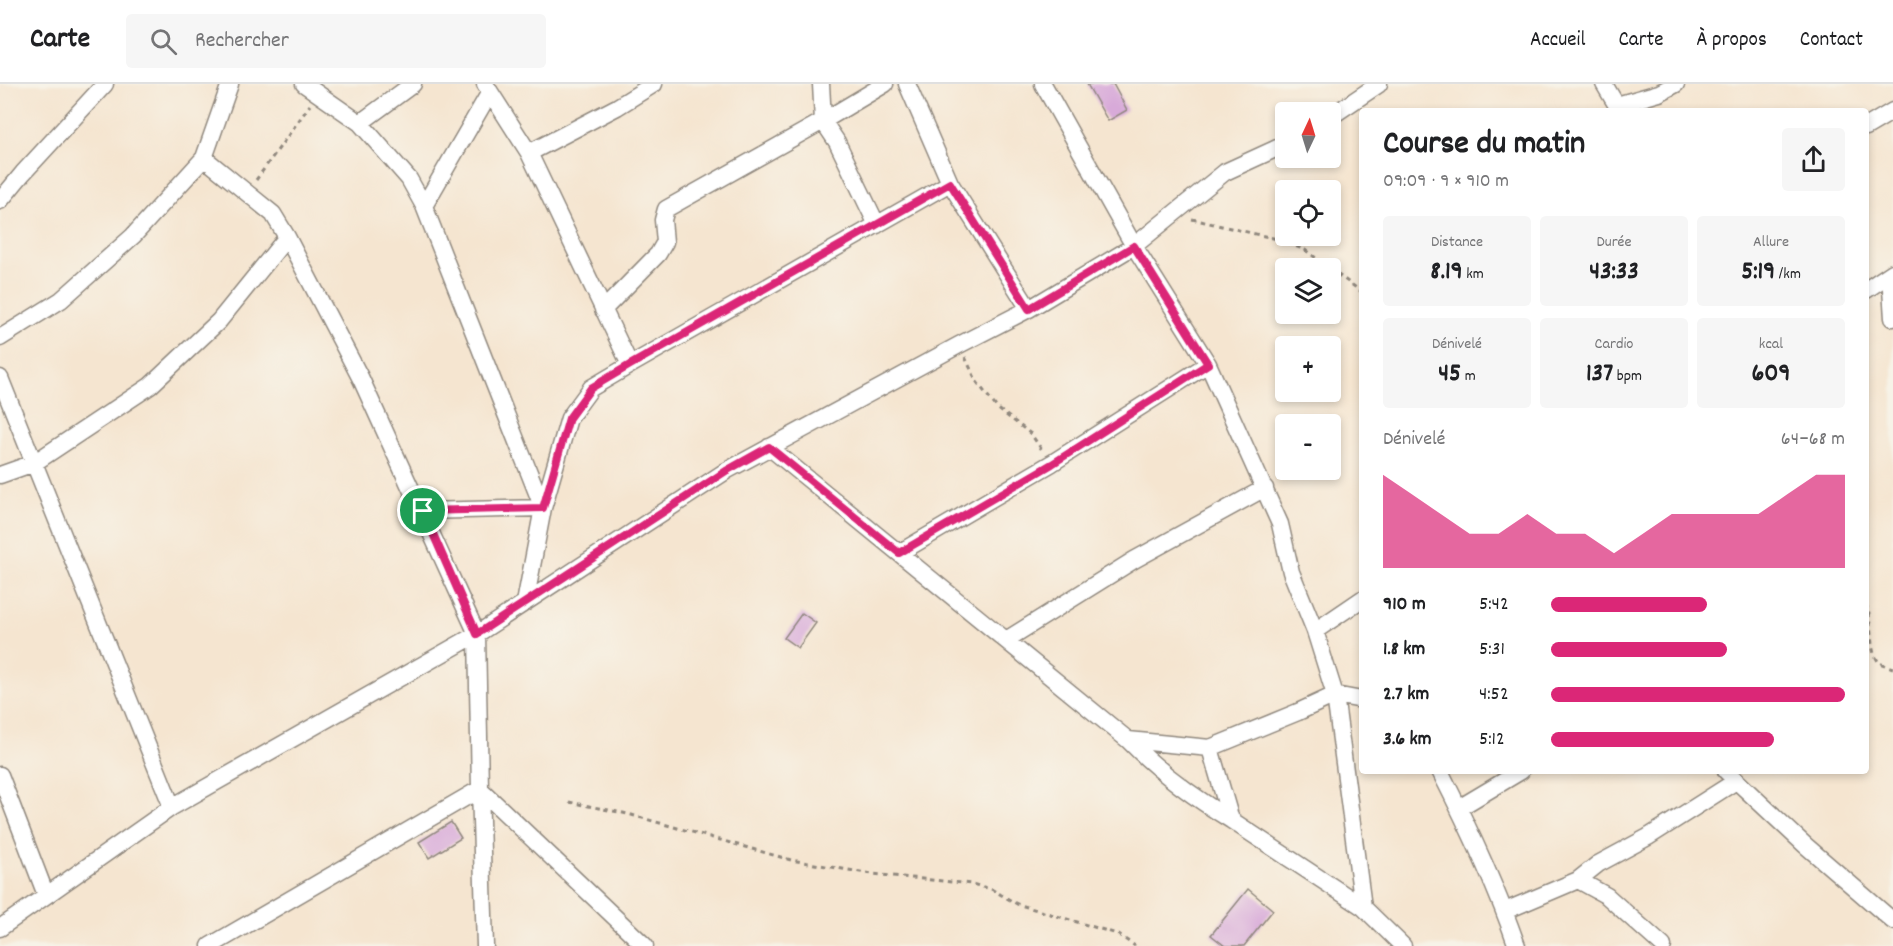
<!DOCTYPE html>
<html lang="fr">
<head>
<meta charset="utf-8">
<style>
  :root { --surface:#fff; --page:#f6f6f6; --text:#202124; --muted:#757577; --line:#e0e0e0; --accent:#db2777 }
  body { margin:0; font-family:Dekko,sans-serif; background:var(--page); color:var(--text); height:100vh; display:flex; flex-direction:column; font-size:22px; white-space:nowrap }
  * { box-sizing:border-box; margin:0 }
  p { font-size:20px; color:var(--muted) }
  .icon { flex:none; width:33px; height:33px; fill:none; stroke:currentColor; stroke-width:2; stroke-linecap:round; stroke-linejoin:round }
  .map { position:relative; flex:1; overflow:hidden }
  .panel { position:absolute; left:1359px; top:24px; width:510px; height:666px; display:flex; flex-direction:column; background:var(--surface); border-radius:6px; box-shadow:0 3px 9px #0003 }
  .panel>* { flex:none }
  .needle { width:39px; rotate:4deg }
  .controls { position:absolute; left:1275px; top:18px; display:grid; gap:12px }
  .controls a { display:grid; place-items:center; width:66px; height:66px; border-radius:6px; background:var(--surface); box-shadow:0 3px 9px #0003; font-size:30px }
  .pin { position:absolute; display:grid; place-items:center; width:51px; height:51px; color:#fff; margin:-26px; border:3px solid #fff; border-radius:50%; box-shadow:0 2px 6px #0007 }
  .round { display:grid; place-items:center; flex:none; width:63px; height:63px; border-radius:6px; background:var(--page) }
  .head { display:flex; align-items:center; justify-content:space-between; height:102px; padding:0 24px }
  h1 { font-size:33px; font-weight:800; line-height:45px }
  .figures { display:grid; grid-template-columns:repeat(3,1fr); gap:9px; height:102px; padding:6px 24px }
  .figures div { display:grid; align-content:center; border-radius:6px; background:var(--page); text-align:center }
  .figures b { font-size:26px; font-weight:800 }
  .figures small { font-size:16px; font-weight:400 }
  .figures p { font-size:16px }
  .chart { height:168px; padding:12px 24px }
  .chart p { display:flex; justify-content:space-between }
  .chart svg { width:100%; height:108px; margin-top:6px; fill:var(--accent); opacity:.7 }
  ul { padding:0 24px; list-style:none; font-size:20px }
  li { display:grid; grid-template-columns:96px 72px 1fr; align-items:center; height:45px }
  li i { height:15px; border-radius:8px; background:var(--accent) }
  header { display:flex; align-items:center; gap:36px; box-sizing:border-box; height:84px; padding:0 30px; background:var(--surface); border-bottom:2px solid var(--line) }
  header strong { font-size:28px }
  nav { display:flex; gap:33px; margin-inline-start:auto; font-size:21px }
  .search { width:420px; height:54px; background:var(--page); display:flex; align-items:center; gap:15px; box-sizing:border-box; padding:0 21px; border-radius:6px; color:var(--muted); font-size:22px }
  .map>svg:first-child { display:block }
</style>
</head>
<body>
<header>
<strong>Carte</strong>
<div class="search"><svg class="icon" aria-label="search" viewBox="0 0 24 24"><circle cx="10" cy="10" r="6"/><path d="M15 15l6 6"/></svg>Rechercher</div>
<nav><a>Accueil</a><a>Carte</a><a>À propos</a><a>Contact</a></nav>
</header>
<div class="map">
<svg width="1893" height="862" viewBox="0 0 1893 862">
  <rect width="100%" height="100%" fill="#f7f3e8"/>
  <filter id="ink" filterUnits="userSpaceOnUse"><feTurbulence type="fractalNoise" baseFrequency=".0167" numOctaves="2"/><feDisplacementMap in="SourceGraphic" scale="12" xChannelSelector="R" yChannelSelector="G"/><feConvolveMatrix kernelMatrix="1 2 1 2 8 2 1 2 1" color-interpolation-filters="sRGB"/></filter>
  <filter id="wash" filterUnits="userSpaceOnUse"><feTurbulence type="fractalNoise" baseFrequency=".008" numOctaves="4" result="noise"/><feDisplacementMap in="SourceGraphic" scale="24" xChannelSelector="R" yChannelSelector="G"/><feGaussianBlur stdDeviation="1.35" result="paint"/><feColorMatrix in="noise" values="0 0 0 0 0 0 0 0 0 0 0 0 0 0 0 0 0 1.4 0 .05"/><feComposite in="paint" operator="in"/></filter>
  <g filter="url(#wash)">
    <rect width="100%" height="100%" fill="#f5e5d0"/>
    <g id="blocks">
      <path fill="#d8aad9" d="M 1087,0 L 1113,0 L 1127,26 L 1108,37 Z
        M 802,529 L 816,539 L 798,564 L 784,554 Z
        M 451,738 L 461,754 L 429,774 L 419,758 Z
        M 1248,805 L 1273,826 L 1244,862 L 1225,862 L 1211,851 Z"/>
    </g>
  </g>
  <g filter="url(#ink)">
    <use href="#blocks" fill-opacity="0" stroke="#90887e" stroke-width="1.5"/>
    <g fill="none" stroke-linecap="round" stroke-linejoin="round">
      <g stroke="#90887e" stroke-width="19">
        <path id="street" d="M 304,0 L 360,39 L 409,95 L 424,122 L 543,424 L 525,519
          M 485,0 L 529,69 L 630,281
          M 821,0 L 823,37 L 837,58 L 877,141
          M 907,0 L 950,99 L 1029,225
          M 1043,0 L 1134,162 L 1208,280 L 1280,440 L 1291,488 L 1315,547 L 1335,611 L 1362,616
          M 1604,0 L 1620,27
          M 1617,21 L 1659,9 L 1676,0
          M 1330,33 L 1379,0
          M 360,39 L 413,0
          M 1866,43 L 1893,27
          M 529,69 L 617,23 L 654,0
          M 204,74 L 273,130 L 287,153 L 361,295 L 477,550 L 480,705 L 645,862
          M 0,117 L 23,89 L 105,0
          M 424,122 L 490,8
          M 1890,190 L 1893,234
          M 1866,206 L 1893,188
          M 603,226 L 658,170 L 665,158 L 663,136 L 666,125 L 823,37 L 885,0
          M 0,254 L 61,216 L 133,152 L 204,74 L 230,0
          M 0,294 L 172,723
          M 769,363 L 1128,656 L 1210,664 L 1231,736 L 1363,823 L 1403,862
          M 0,391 L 34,379 L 150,302 L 219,237 L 287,153
          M 423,427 L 543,424 L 569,334 L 591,304 L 630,281 L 950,99
          M 899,469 L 1052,379 L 1208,280
          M 1315,547 L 1362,515
          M 1006,556 L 1134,476 L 1265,404
          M 1128,656 C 1159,688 1193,713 1231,736
          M 1210,664 L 1298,628 L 1335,611 L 1363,823
          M 1440,687 C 1469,744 1496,802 1517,862
          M 1726,687 L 1805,761 L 1893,837
          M 0,691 L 46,811
          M 1459,724 L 1521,687
          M 1578,796 L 1607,812 L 1663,862
          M 1505,827 L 1578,796 L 1598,780 L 1648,753 L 1736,697
          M 0,844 L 172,723 L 477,550 L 726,387 L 959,261 L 1029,225 L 1134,162 L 1225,88 L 1286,60
          M 210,862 L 480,705 L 485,862"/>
      </g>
      <path stroke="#90887e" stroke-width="3" stroke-dasharray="4.5 4.5" stroke-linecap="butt" d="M 256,96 L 310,21
        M 1192,135 L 1277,155 L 1305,166 L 1330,184
        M 1330,185 L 1362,208
        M 965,273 L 977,298 L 997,324 L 1031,350 L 1042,366
        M 1866,520 L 1869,530 L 1872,561 L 1874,570 L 1879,579 L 1893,584
        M 569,718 L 628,730 L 791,776 L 872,790 L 972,800 L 991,805 L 1017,820 L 1117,850 L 1135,862"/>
      <use href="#street" stroke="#fff" stroke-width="16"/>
    </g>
  </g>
  <g fill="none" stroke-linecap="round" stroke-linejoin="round" filter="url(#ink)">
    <g stroke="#fff" stroke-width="12">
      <path id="route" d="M 950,99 L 1029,225 L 1134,162 L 1208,280 L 1052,380 L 899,469 L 769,363 L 726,387 L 477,550 L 423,427 L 543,424 L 569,334 L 591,304 L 630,281 Z"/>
    </g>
    <use href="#route" stroke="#db2777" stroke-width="8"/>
  </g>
</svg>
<div class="controls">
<a><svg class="needle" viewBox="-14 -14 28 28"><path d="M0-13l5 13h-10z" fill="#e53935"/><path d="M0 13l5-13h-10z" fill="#757577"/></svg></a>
<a><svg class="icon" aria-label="locate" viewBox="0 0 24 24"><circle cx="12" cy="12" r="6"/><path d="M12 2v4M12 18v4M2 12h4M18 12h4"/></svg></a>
<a><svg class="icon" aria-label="layers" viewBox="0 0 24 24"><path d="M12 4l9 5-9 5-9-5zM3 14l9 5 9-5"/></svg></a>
<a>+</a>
<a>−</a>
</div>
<div class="pin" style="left:423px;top:427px;background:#1e9e55"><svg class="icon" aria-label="arrive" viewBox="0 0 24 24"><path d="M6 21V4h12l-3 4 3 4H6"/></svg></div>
<section class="panel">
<div class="head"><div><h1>Course du matin</h1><p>09:09 · 9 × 910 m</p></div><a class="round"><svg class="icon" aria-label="share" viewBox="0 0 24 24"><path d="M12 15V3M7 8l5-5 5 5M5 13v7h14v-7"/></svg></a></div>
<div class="figures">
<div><p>Distance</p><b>8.19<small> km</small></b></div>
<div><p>Durée</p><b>43:33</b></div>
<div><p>Allure</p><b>5:19<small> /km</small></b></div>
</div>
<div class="figures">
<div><p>Dénivelé</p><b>45<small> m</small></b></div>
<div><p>Cardio</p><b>137<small> bpm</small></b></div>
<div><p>kcal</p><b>609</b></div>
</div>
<div class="chart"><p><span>Dénivelé</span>64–68 m</p>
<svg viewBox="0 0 160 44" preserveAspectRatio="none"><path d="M0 44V6L10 14L20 22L30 30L40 30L50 22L60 30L70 30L80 38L90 30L100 22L110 22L120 22L130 22L140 14L150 6L160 6V44z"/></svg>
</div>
<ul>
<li><b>910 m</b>5:42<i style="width:53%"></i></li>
<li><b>1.8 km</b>5:31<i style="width:60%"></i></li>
<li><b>2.7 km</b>4:52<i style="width:100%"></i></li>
<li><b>3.6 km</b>5:12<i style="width:76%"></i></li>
</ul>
</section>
</div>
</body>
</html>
